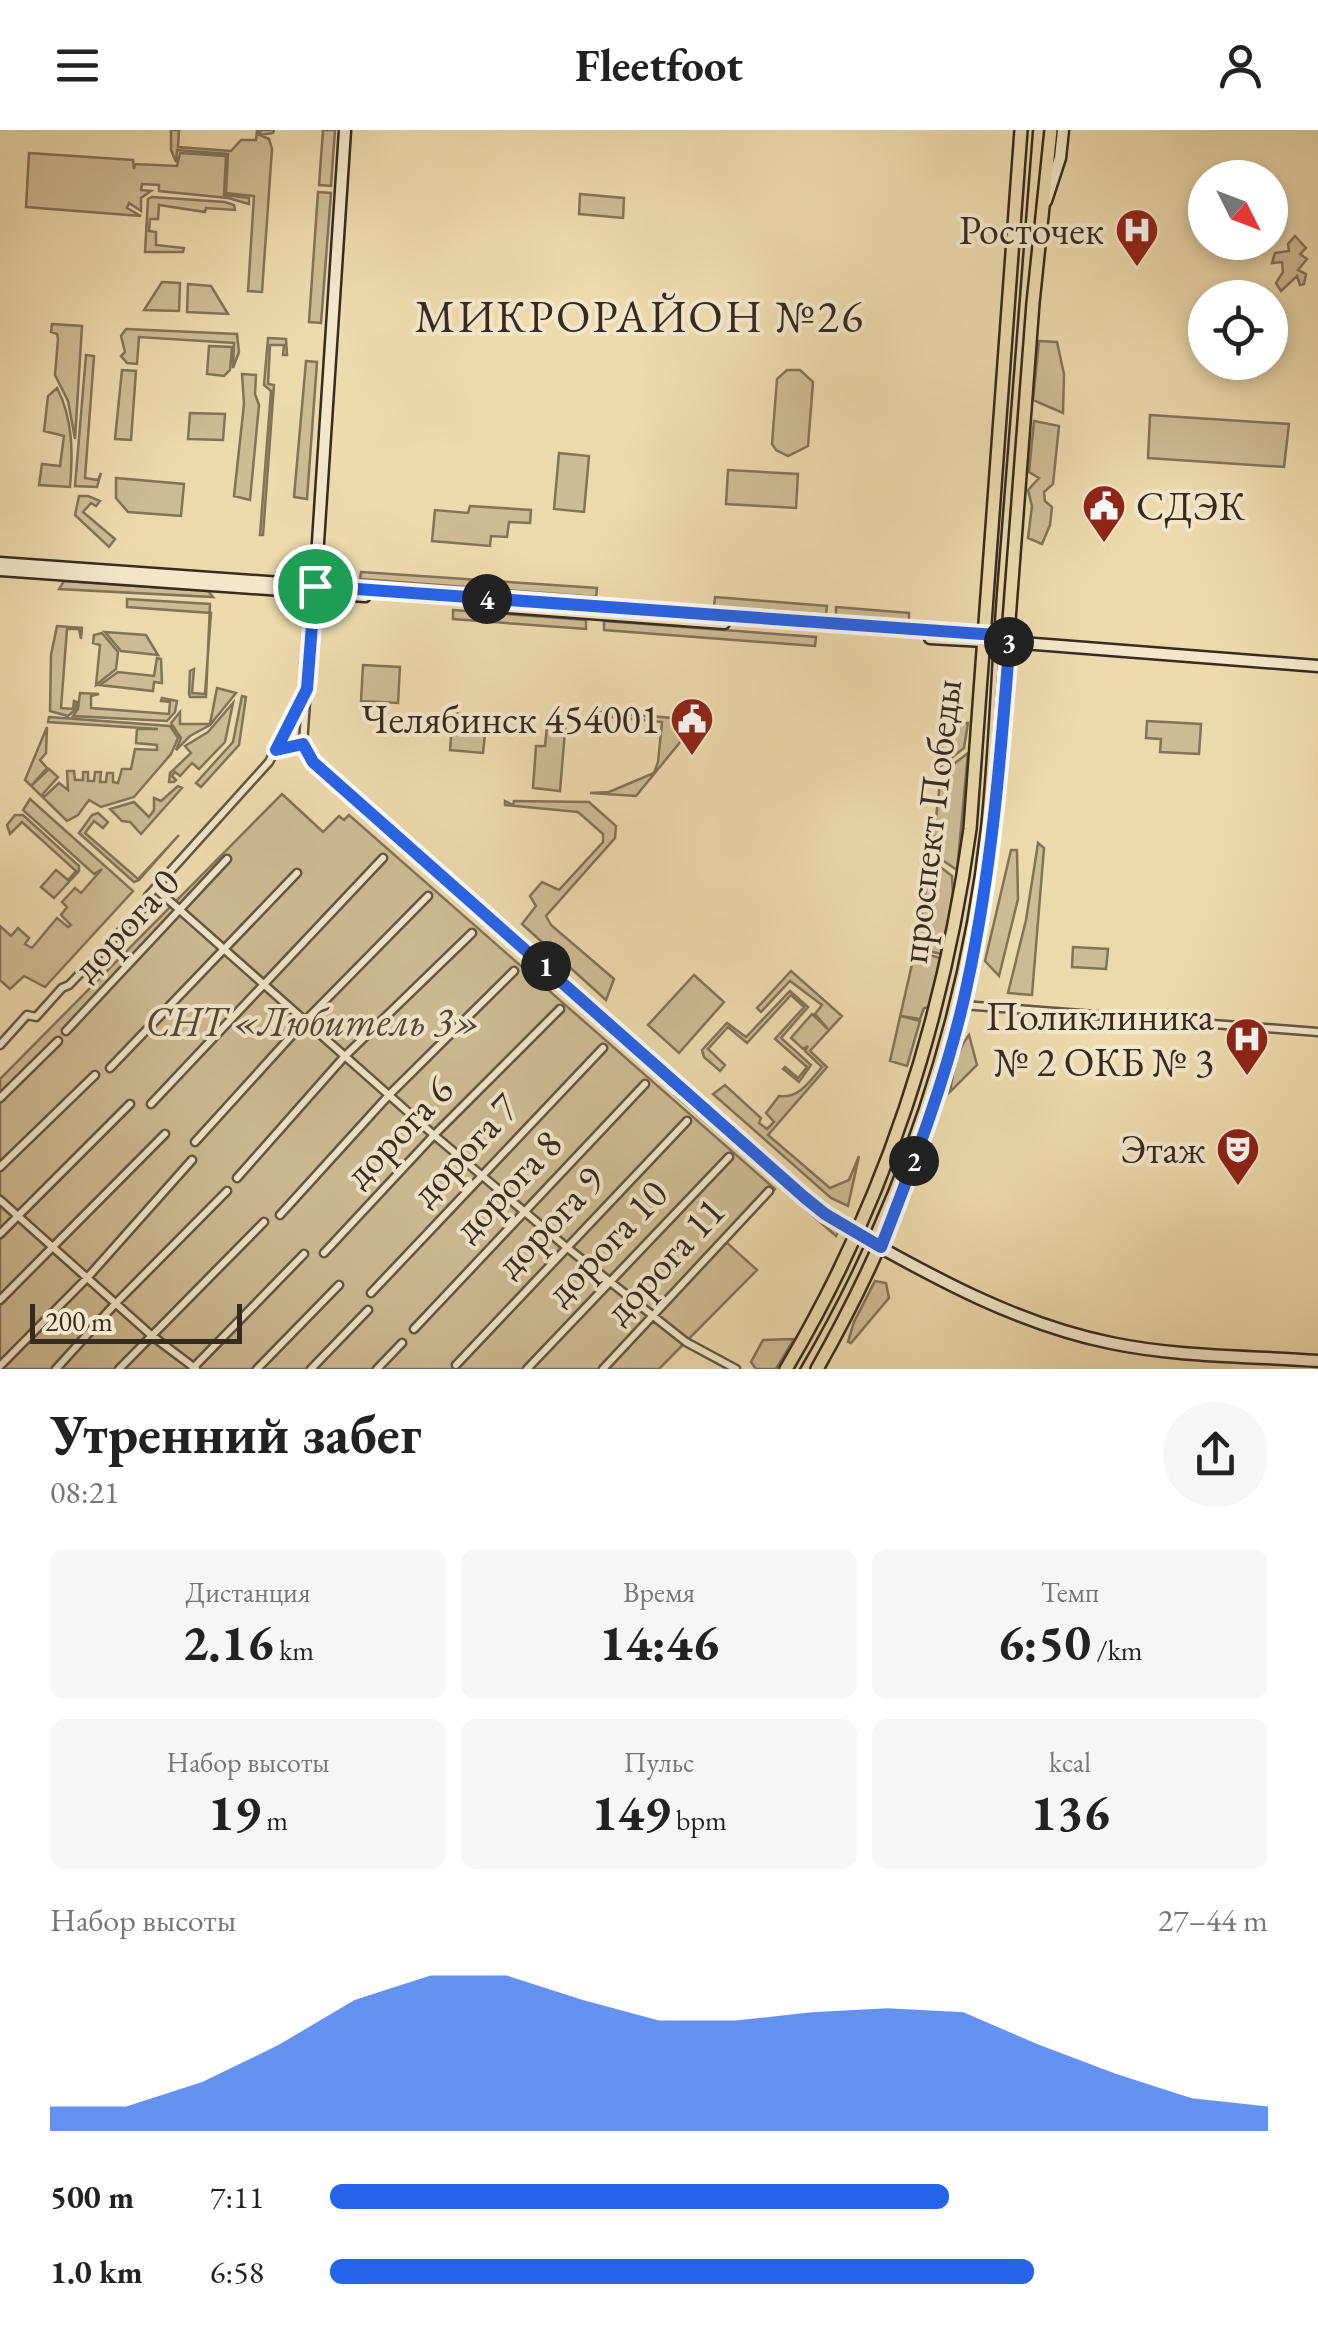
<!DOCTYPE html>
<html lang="ru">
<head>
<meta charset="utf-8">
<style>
  :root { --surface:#fff; --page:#f6f6f6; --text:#222; --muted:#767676; --accent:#2563eb }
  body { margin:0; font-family:"EB Garamond",serif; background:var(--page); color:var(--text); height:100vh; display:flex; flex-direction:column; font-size:38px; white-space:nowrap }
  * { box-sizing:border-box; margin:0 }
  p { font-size:32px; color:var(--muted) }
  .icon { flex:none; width:55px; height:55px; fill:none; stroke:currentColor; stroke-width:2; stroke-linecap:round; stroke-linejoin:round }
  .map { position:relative; height:1239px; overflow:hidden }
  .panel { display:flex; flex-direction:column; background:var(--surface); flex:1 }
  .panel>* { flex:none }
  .needle { width:65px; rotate:132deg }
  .tools { position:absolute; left:1188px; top:30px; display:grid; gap:20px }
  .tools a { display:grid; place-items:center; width:100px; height:100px; border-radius:50%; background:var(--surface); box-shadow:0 5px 15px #0003; font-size:50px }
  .scale { position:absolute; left:30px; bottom:25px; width:212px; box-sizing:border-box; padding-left:10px; border:5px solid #362a21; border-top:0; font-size:28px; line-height:35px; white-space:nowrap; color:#362a21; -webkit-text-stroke:8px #f3e6c9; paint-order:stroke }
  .pin { position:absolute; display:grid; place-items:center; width:85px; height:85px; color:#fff; margin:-42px; border:5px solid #fff; border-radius:50%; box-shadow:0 2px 10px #0007 }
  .km { position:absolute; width:50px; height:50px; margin:-25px; border-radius:50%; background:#222; color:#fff; font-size:28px; line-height:50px; text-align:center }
  .round { display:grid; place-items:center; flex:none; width:105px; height:105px; border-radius:52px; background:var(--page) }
  .summary { display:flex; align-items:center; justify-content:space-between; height:170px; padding:0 50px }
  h1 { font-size:55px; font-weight:700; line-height:75px }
  .metrics { display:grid; grid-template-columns:repeat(3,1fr); gap:15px; height:170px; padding:10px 50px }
  .metrics div { display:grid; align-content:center; border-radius:15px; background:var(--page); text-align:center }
  .metrics b { font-size:50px; font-weight:700 }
  .metrics small { font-size:28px; font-weight:400 }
  .metrics p { font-size:28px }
  .chart { height:280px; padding:20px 50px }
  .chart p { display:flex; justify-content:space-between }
  .chart svg { width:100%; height:180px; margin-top:10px; fill:var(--accent); opacity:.7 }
  ul { padding:0 50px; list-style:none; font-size:32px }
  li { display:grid; grid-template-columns:160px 120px 1fr; align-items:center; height:75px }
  li i { height:25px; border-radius:12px; background:var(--accent) }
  header { display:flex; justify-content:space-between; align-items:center; height:130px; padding:0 50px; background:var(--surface); font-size:45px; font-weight:700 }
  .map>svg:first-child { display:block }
</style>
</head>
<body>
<header><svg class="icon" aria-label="menu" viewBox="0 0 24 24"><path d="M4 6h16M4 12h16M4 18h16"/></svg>Fleetfoot<svg class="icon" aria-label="person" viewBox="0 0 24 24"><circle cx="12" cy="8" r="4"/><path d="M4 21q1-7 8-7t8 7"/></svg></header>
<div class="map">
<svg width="1318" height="1239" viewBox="0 0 1318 1239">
  <rect width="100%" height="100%" fill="#ecd9ac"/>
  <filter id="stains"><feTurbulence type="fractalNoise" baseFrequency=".002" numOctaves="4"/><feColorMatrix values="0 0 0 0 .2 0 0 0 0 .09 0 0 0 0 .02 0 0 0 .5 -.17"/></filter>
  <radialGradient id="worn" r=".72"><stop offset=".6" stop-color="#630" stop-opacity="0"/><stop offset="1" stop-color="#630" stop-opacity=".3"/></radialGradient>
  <path fill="#cdbb94" stroke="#82725a" stroke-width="2.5" d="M 171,0 L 179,0 L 178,17 L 231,21 L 241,10 L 256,10 L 257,0 L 260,4 L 261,0 L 274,0 L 273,3 L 260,5 L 269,9 L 272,19 L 262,162 L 248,161 L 254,66 L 226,63 L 228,24 L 177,20 L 176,32 L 171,20 Z
    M 323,0 L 335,0 L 331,56 L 319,55 Z
    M 29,23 L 133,30 L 134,39 L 135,34 L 177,36 L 180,23 L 226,26 L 224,65 L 249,68 L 249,74 L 228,68 L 159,61 L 159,55 L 142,54 L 141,60 L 151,61 L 141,68 L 141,81 L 129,73 L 127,78 L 141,86 L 26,77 Z
    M 318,62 L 331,63 L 321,193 L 309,192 Z
    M 580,64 L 624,68 L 623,88 L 579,84 Z
    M 152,67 L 225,72 L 234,75 L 235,80 L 206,78 L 205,82 L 159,75 L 158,89 L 150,89 L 149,101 L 156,102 L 156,115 L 184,118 L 183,122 L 145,122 L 148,69 Z
    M 1295,106 L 1306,118 L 1300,124 L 1307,129 L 1298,140 L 1306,144 L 1304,154 L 1300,155 L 1297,146 L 1281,161 L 1276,153 L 1283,142 L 1282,132 L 1272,133 L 1275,123 L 1289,121 L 1288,114 Z
    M 162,152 L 180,153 L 179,181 L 144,180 Z
    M 188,154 L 211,156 L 228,184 L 187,182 Z
    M 52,194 L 82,196 L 75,309 L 68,271 L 55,245 L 58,209 L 57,204 L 51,202 Z
    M 126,199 L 237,204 L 239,222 L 233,238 L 234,213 L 139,207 L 137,234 L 127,233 L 121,226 L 125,222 L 121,206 Z
    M 268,208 L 286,209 L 287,225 L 283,225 L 284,215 L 270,215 L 268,254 L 274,255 L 263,405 L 260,405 L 271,261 L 264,255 Z
    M 1039,211 L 1057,212 L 1064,244 L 1063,283 L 1033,270 Z
    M 209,216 L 232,217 L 230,240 L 224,246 L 207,244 Z
    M 86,225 L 94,226 L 85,348 L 98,350 L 101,343 L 97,357 L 75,356 Z
    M 306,231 L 317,232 L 307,369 L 294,367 Z
    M 122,240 L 136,241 L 131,310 L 115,309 Z
    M 787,240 L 800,240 L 813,252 L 808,316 L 788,326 L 776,320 L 772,314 L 777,249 Z
    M 242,244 L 256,245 L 255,264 L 259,275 L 250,370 L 234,366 L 244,274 Z
    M 57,258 C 73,289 73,323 70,357 L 39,355 L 42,334 L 60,336 L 64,306 L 44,301 L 48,266 Z
    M 190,283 L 225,284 L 223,310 L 188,309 Z
    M 1150,285 L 1289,294 L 1284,337 L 1148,328 Z
    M 1034,291 L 1059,296 L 1053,354 L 1044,362 L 1045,371 L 1052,377 L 1050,395 L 1042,414 L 1028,408 L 1032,376 L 1028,360 L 1039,348 L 1029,342 Z
    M 559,323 L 589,326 L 584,382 L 554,379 Z
    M 728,340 L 798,344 L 796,378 L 726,374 Z
    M 116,348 L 184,354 L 181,386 L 128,382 L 116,368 Z
    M 79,366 L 88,366 L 100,371 L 96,376 L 91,373 L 83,382 L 115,409 L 109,417 L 75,385 Z
    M 470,376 L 531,380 L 530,393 L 509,392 L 507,407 L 491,406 L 490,416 L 432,411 L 435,380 L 468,383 Z
    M 361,442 L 597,458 L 596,467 L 360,449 Z
    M 64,451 L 208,461 L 213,467 L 59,459 Z
    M 715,467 L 827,476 L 826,484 L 714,476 Z
    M 127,469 L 210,474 L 206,567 L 190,567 L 189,564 L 190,541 L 194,539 L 192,563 L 205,564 L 211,483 L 127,477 Z
    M 836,477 L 909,483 L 909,492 L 836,485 Z
    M 453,480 L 586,490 L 586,499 L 453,489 Z
    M 604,491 L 816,507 L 815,516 L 604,500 Z
    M 57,496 L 82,498 L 81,509 L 79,499 L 67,499 L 61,578 L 73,579 L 74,571 L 77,572 L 75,580 L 68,586 L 50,581 L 51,525 Z
    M 105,502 L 146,505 L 158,525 L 121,521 Z
    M 102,503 L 118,522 L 116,539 L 96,555 L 100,515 L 93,513 L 94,505 Z
    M 157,528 L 161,529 L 162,553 L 154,552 L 153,561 L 100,555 L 118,542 L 154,546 Z
    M 363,535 L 400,537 L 398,573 L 361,571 Z
    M 217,558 L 236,563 L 210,595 L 190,606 L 176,620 L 181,608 L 171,593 L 180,582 L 180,594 L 210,594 Z
    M 80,563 L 99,564 L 91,566 L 91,578 L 169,584 L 170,572 L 161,571 L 162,568 L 177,571 L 175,582 L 167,591 L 73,586 L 78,579 Z
    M 242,566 L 246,567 L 239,615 L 201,657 L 196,653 L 233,612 Z
    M 233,573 L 225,612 L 199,639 L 192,633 L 180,646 L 175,642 L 172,646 L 176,650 L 174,652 L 169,652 L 170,643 L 191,623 L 185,616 L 208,602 Z
    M 600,582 L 685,589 L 681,611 L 636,666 L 590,663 L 609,662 L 654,643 L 658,632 L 662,592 L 601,586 Z
    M 453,583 L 487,586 L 483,623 L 450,620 Z
    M 49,587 L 170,596 L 178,608 L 171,624 L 134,667 L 101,677 L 89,670 L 78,685 L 67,691 L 25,650 L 47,597 L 46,623 L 40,630 L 47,638 L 31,656 L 49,639 L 58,647 L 42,665 L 44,667 L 59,653 L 68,660 L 67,641 L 74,641 L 75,650 L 83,650 L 83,642 L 88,642 L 88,651 L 94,651 L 95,642 L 101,642 L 100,652 L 106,652 L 107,643 L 113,643 L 113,652 L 118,653 L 122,639 L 131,639 L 135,619 L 157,620 L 157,615 L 136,613 L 137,599 L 158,599 L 48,592 Z
    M 548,587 L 566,589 L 560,661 L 533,658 L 536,616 L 545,616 Z
    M 1147,591 L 1201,594 L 1199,624 L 1160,622 L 1161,609 L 1146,608 Z
    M 949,592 L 968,593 L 964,618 L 941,636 L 944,597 Z
    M 968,623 L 957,740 L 932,723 L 941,644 Z
    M 178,656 L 182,658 L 141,704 L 130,692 L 122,691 L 110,679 L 134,672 L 149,687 L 154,680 L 154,668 L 161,671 Z
    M 282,664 L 323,702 L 339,686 L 344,690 L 349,685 L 775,1059 L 726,1112 L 757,1140 L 659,1239 L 0,1239 L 0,949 Z
    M 30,669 L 133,761 L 45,857 L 24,846 L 10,859 L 0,850 L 0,796 L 11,806 L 18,798 L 29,808 L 25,814 L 32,818 L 57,788 L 68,797 L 71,795 L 61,785 L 67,777 L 62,772 L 75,758 L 81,763 L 102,739 L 94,744 L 23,680 Z
    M 505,671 L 513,675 L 514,671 L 589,672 L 616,696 L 615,708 L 546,786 L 551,795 L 614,849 L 606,870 L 522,794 L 536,776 L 530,766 L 542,752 L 559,760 L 603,712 L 603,704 L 578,682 L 505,675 Z
    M 98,683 L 108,692 L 103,698 L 94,691 L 85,703 L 138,749 L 179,705 L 139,750 L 134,752 L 79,703 L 92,685 Z
    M 15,685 L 23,685 L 79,736 L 79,741 L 54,768 L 41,757 L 56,740 L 68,750 L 76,741 L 22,692 L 10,704 L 7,695 Z
    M 1038,713 L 1044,718 L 1032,865 L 1008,863 L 1026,790 Z
    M 1011,720 L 1017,720 L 1018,769 L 999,846 L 985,831 Z
    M 931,730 L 952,746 L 953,766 L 941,824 L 916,818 Z
    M 1073,817 L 1108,819 L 1106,839 L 1072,837 Z
    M 915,821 L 940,828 L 929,877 L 924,878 L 920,889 L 901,886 L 920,891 L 907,936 L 890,931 Z
    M 791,841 L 842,886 L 810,921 L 827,937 L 768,1005 L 830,1058 L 849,1050 L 859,1026 L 848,1076 L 831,1068 L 713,964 L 725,955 L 761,988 L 759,993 L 767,999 L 774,992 L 766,983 L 779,966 C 799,969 810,951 822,937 L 805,921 L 808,916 L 803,919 L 791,908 L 812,884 L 828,899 L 815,884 L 822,875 L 790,851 L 761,882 L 757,878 Z
    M 694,845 L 724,872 L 679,923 L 648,895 Z
    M 790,861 L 808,877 L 781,908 L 811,935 L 799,952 L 783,939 L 785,937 L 798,948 L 807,937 L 775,909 L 804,877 L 791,865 L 747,913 L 728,897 L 708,919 L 725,935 L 720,941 L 704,927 L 702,920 L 727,893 L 746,907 Z
    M 969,905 L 977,935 L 950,962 C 953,942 956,921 969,905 Z
    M 679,960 C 698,986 724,1004 750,1023 C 782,1046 802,1080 838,1102 L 836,1106 L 675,965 Z
    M 875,1151 L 886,1153 L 889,1168 L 851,1213 L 848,1212 L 854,1192 Z
    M 794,1209 L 776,1239 L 756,1239 L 751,1232 L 763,1210 Z"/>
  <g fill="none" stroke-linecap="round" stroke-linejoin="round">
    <g stroke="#645644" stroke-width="11">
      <path id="street" d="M 303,613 L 313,632 L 804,1067 L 857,1105
        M 303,613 L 314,463
        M 277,620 L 303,613
        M 155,758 L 434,1005 L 565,1116 L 686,1212 L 736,1239
        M 963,875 L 1318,902
        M 66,901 L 227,729
        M 0,915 L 27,885 L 36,887 L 62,858 L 69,855 L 147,774 L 148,766 L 269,632 L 307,559
        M 110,938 L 297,743
        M 0,968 L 58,911
        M 151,974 L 383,728
        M 195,1012 L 304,892 L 428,766
        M 0,1037 L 95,945
        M 237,1048 L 344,927 L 472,803
        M 0,1070 L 151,1205 L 196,1239
        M 280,1085 L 389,965 L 514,841
        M 0,1104 L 130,974
        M 324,1123 L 434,1005 L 560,879
        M 371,1163 L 603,918
        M 0,1170 L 165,1004
        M 414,1199 L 645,954
        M 456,1235 L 687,991
        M 0,1236 L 88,1147 L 192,1030
        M 193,1238 L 304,1124
        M 56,1239 L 115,1174 L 227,1061
        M 119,1239 L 264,1092
        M 257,1239 L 339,1155
        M 311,1239 L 368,1180
        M 377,1239 L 402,1213
        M 527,1239 L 729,1027
        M 603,1239 L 769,1061"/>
    </g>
    <g stroke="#362a21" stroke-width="15">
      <path id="secondary" d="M 1046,71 L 1060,28 L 1063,0
        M 0,433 L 985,503
        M 0,440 L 365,466
        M 315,458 L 345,0
        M 507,477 L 724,493
        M 930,508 L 984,511
        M 1009,512 L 1318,536
        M 858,1105 C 938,1150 1021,1195 1111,1213 C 1178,1227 1250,1226 1318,1231"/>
    </g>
    <g stroke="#362a21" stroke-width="16">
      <path id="primary" d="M 786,1239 C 886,1070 943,893 970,699 L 1021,0
        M 817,1239 C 911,1073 971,892 993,702 L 1033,173 L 1051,0"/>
    </g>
    <use href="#street" stroke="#f3e6c9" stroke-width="6"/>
    <use href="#secondary" stroke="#f3e6c9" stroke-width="10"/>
    <use href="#primary" stroke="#ecd9ac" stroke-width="11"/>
    <path stroke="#362a21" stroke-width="2.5" d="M 800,1239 C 897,1074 960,887 981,696 C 989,618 991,539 997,461 C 1008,308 1021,154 1033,0"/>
  </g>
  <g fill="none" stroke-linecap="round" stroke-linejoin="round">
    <g stroke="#fff" stroke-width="20">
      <path id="route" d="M 315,456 L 1010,506 C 1001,623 992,740 967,855 C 948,945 914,1032 881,1117 L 825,1084 L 804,1067 L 313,632 L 303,614 L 276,620 L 307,559 Z"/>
    </g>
    <use href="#route" stroke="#2563eb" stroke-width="12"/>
  </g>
  <defs>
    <g id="hospital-pin" transform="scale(2.25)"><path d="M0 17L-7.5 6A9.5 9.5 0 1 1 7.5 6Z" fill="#8f2418" stroke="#f3e6c9"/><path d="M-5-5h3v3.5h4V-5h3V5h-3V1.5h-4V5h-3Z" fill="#fff"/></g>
    <g id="civic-pin" transform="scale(2.25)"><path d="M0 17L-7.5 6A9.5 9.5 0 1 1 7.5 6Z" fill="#8f2418" stroke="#f3e6c9"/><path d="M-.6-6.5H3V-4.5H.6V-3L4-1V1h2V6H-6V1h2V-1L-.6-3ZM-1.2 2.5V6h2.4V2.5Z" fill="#fff"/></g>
    <g id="theatre-pin" transform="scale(2.25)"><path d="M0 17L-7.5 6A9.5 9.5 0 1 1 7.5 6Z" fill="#8f2418" stroke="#f3e6c9"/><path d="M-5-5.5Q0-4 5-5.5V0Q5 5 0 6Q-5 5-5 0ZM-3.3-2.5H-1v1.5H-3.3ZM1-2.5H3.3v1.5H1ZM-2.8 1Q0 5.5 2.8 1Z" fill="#fff"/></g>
  </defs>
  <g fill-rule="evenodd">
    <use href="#hospital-pin" x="1137" y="100"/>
    <use href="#civic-pin" x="1104" y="376"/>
    <use href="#civic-pin" x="692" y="589"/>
    <use href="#hospital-pin" x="1247" y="909"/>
    <use href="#theatre-pin" x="1238" y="1019"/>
  </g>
  <g text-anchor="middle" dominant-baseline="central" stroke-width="8" stroke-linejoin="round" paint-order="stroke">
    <g font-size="40" fill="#362a21" stroke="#f3e6c9" text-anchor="end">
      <text x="1104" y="100">Росточек</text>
      <text x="1136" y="376" text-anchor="start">СДЭК</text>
      <text x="660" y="589">Челябинск 454001</text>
      <text x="1214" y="886">Поликлиника<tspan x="1214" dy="46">№ 2 ОКБ № 3</tspan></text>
      <text x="1206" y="1019">Этаж</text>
    </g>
    <g font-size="40" fill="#362a21" stroke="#f3e6c9">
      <text transform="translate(930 691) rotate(-83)">проспект Победы</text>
      <text transform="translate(125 794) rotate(-47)">дорога 0</text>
      <text transform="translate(398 1001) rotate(-46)">дорога 6</text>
      <text transform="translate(464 1019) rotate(-47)">дорога 7</text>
      <text transform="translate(507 1055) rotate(-46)">дорога 8</text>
      <text transform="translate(549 1091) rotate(-46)">дорога 9</text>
      <text transform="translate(606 1112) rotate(-46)">дорога 10</text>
      <text transform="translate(664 1130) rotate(-47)">дорога 11</text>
    </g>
    <g font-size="40" font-style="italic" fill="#544738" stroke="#f3e6c9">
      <text x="313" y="891">СНТ «Любитель 3»</text>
    </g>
    <g font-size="45" letter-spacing="2.5" fill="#362a21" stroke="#f3e6c9">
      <text x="640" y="186">МИКРОРАЙОН №26</text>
    </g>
  </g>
  <rect width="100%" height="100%" filter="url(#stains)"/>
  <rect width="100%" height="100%" fill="url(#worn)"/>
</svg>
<div class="tools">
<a><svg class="needle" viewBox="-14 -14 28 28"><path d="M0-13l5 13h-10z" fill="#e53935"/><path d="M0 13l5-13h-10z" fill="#767676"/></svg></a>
<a><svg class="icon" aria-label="locate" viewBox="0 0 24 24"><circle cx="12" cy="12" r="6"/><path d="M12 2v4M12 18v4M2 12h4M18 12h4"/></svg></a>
</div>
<div class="scale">200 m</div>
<div class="pin" style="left:315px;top:456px;background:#1e9e55"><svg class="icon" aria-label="arrive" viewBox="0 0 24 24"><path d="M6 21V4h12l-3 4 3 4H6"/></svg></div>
<b class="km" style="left:546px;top:836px">1</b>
<b class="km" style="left:914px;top:1031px">2</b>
<b class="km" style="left:1009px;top:512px">3</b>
<b class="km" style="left:487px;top:469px">4</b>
</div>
<section class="panel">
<div class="summary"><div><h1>Утренний забег</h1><p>08:21</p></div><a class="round"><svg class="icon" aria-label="share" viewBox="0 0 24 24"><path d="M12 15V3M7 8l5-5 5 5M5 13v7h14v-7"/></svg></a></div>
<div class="metrics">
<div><p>Дистанция</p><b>2.16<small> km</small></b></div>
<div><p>Время</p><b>14:46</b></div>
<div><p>Темп</p><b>6:50<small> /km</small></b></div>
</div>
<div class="metrics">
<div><p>Набор высоты</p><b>19<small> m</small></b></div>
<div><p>Пульс</p><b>149<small> bpm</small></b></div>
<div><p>kcal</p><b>136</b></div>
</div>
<div class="chart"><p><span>Набор высоты</span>27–44 m</p>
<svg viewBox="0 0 160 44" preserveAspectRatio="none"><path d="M0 44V38L10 38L20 32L30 23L40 12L50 6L60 6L70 12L80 17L90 17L100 15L110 14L120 15L130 23L140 30L150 36L160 38V44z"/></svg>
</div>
<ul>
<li><b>500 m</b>7:11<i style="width:66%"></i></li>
<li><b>1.0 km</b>6:58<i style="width:75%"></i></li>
</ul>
</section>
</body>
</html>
